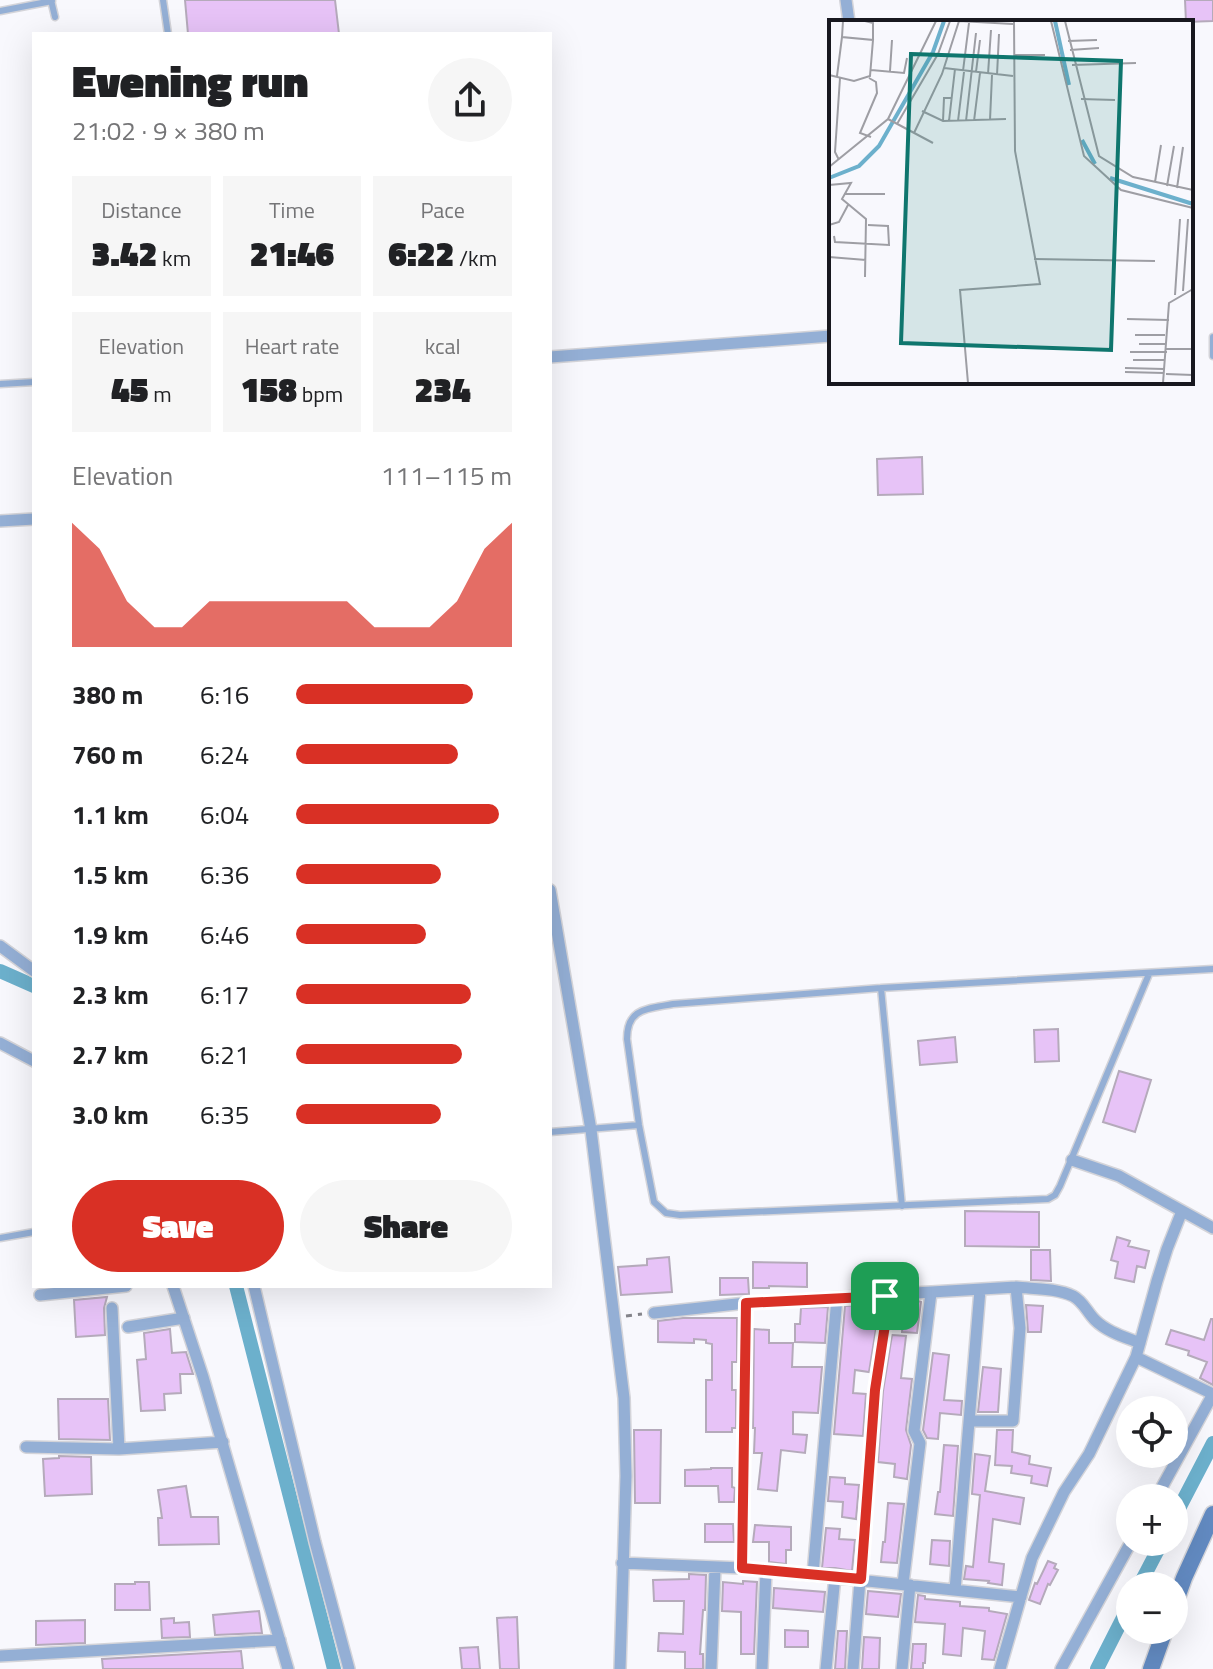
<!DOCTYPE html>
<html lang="en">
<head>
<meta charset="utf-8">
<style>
  :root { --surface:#fff; --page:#f6f6f6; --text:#202124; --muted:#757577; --accent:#d93025 }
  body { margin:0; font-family:"Titillium Web",sans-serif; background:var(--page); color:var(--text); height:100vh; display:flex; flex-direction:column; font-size:30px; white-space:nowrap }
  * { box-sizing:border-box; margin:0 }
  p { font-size:26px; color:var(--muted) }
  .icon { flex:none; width:44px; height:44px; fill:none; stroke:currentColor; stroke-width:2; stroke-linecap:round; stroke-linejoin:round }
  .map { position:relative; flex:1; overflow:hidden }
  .sheet { position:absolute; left:32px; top:32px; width:520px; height:1256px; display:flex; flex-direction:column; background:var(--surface); border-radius:0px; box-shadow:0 8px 32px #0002 }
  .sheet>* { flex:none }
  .tools { position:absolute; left:1116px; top:1396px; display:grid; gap:16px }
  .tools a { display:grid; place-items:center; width:72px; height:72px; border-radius:50%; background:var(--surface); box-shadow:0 8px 32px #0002; font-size:40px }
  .pin { position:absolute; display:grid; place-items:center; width:68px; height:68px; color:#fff; margin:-34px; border-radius:16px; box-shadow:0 4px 12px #0006 }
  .round { display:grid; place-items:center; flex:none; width:84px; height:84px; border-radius:42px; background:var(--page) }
  .head { display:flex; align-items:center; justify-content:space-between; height:136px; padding:0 40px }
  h1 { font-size:44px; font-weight:800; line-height:60px }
  .figures { display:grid; grid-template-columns:repeat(3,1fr); gap:12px; height:136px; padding:8px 40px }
  .figures div { display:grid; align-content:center; border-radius:0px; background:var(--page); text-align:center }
  .figures b { font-size:34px; font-weight:800 }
  .figures small { font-size:22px; font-weight:400 }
  .figures p { font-size:22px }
  .chart { height:224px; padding:16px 40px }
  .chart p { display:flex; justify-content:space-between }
  .chart svg { width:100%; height:144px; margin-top:8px; fill:var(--accent); opacity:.7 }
  .button { display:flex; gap:16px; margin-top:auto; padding:16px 40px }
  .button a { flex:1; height:92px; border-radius:48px; background:var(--accent); color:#fff; font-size:32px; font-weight:800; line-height:92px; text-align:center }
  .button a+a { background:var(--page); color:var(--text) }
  ul { padding:0 40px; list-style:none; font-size:26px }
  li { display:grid; grid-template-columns:128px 96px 1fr; align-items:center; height:60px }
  li i { height:20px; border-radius:10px; background:var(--accent) }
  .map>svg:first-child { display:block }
</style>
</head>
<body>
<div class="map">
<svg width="1213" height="1669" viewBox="0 0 1213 1669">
  <rect width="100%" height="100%" fill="#f8f8fd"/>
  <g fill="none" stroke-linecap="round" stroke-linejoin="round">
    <path stroke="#6cb0cc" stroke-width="14" d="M 0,971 L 34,986
      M 236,1286 L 334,1669
      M 1174,1518 L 1213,1443
      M 1139,1586 L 1162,1542
      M 1097,1669 L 1130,1604"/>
  </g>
  <path fill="#e7c3f7" stroke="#b5aabb" stroke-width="2" d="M 185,0 L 335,0 L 339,34 L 188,34 Z
    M 1185,0 L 1213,0 L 1213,21 L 1186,22 Z
    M 922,457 L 923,494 L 878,495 L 877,459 Z
    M 1058,1029 L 1059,1061 L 1035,1062 L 1034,1030 Z
    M 955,1037 L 957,1062 L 920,1065 L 918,1041 Z
    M 1119,1071 L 1151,1080 L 1135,1132 L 1103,1122 Z
    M 965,1211 L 1039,1212 L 1039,1247 L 965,1246 Z
    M 1117,1237 L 1130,1241 L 1128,1246 L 1149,1251 L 1145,1268 L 1137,1266 L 1134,1282 L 1115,1278 L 1118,1262 L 1111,1260 Z
    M 1031,1250 L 1050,1250 L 1051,1281 L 1031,1280 Z
    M 669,1257 L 672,1292 L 621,1295 L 618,1267 L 647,1265 L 647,1259 Z
    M 753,1262 L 807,1263 L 807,1287 L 769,1286 L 769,1288 L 753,1288 Z
    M 720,1278 L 748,1278 L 749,1294 L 720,1295 Z
    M 107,1297 L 104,1308 L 105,1335 L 76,1337 L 74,1300 Z
    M 918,1301 L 921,1302 L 917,1333 L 902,1332 L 904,1302 Z
    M 868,1304 L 866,1328 L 876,1329 L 869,1372 L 855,1370 L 853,1393 L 866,1394 L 863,1436 L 834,1434 L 845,1306 Z
    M 1026,1305 L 1043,1306 L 1041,1332 L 1028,1332 Z
    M 828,1307 L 825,1343 L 795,1342 L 795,1324 L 800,1324 L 801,1308 Z
    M 683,1318 L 737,1318 L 737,1362 L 732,1362 L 732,1390 L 736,1390 L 736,1428 L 732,1428 L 732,1432 L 706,1432 L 706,1380 L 712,1380 L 712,1344 L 706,1343 L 706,1340 L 694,1339 L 694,1343 L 658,1342 L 658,1321 Z
    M 1211,1319 L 1213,1319 L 1213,1385 L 1200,1378 L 1207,1362 L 1188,1355 L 1189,1351 L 1166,1344 L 1171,1330 L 1204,1340 Z
    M 170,1329 L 172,1353 L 186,1352 L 193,1374 L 180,1374 L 181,1393 L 164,1394 L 165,1410 L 141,1411 L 137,1360 L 146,1359 L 144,1333 Z
    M 754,1329 L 769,1330 L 769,1343 L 793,1343 L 792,1367 L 822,1367 L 818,1413 L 793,1412 L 793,1434 L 807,1435 L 805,1453 L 781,1450 L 777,1491 L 758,1489 L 762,1453 L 754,1453 L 755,1428 L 753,1428 Z
    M 892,1335 L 906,1336 L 901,1378 L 912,1379 L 906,1430 L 911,1445 L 907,1479 L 894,1477 L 895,1464 L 878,1462 L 883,1391 Z
    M 933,1353 L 949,1355 L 944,1400 L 962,1401 L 961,1415 L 940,1413 L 938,1439 L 927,1438 L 923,1430 Z
    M 983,1367 L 1001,1369 L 998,1412 L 978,1412 Z
    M 58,1399 L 108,1399 L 110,1440 L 59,1439 Z
    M 634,1430 L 661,1430 L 660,1503 L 635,1503 Z
    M 1013,1430 L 1012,1452 L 1030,1456 L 1029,1464 L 1051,1468 L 1047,1486 L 1031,1483 L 1032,1476 L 1011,1473 L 1012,1466 L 995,1465 L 997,1430 Z
    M 944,1445 L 958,1446 L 953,1516 L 935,1514 L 938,1492 L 940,1492 Z
    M 975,1454 L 990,1456 L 985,1491 L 1024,1498 L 1020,1524 L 993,1519 L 989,1562 L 1004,1564 L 1002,1585 L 988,1583 L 989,1581 L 964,1579 L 966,1566 L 973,1567 L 980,1495 L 972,1494 Z
    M 59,1456 L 91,1457 L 92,1494 L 45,1496 L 43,1459 L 59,1458 Z
    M 711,1468 L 732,1468 L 732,1487 L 735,1488 L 734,1502 L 719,1502 L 718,1486 L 685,1486 L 685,1470 L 711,1469 Z
    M 830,1477 L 845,1478 L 845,1484 L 859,1485 L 856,1519 L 842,1517 L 843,1502 L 828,1501 Z
    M 186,1486 L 191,1517 L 218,1517 L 219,1544 L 159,1545 L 158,1518 L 162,1518 L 158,1490 Z
    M 888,1503 L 904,1504 L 897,1563 L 881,1562 L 883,1542 L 885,1542 Z
    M 705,1524 L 733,1524 L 734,1542 L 705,1542 Z
    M 755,1525 L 791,1527 L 791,1550 L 786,1550 L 786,1564 L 769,1562 L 769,1542 L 753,1542 Z
    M 826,1528 L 840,1529 L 839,1539 L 855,1540 L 852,1571 L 835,1568 L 822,1568 Z
    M 932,1540 L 950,1541 L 949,1566 L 930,1564 Z
    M 1048,1561 L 1056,1564 L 1054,1568 L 1058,1570 L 1050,1585 L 1048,1584 L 1040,1604 L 1029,1600 L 1035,1583 L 1037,1584 Z
    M 689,1574 L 706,1575 L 705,1610 L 703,1610 L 700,1654 L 703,1654 L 703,1669 L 685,1669 L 685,1652 L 658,1651 L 659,1633 L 683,1634 L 684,1601 L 654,1601 L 653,1580 L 689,1579 Z
    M 743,1581 L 757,1582 L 754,1654 L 741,1654 L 741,1612 L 722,1611 L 723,1582 L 743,1584 Z
    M 135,1582 L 149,1582 L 150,1610 L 115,1610 L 115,1584 L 135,1584 Z
    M 774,1588 L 825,1592 L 823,1612 L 773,1608 Z
    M 868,1591 L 901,1594 L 898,1617 L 866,1614 Z
    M 918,1595 L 925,1596 L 925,1599 L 960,1602 L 960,1606 L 989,1608 L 989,1611 L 1007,1614 L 994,1660 L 982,1659 L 985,1631 L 963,1628 L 961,1656 L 943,1654 L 945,1624 L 915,1622 Z
    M 259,1611 L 262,1633 L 215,1635 L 213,1615 Z
    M 517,1617 L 519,1669 L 500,1669 L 497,1618 Z
    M 174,1618 L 174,1623 L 189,1622 L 190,1637 L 162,1638 L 161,1619 Z
    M 85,1620 L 85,1643 L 36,1645 L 36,1621 Z
    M 785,1630 L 808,1631 L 808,1647 L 785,1647 Z
    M 838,1631 L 847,1631 L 845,1669 L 835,1669 Z
    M 864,1637 L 880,1638 L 879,1669 L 862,1669 Z
    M 913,1644 L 926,1644 L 925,1663 L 923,1663 L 923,1669 L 911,1669 Z
    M 478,1647 L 480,1669 L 462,1669 L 460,1648 Z
    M 241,1651 L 243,1669 L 103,1669 L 102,1659 Z"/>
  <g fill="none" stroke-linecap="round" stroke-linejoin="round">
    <g stroke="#d4d4d9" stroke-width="9">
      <path id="lane" d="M 51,0 L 55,17
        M 163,0 L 168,34
        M 0,11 L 52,1
        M 1213,337 L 1213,356
        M 0,384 L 34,382
        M 1149,974 L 1060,1186 L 1055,1195 L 1048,1199 L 680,1215 L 666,1213 L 654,1202 L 639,1125 L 627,1039 C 627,1008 647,1009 673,1004 L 881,988 L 1213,969
        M 881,988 L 902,1206
        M 550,1132 L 639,1125
        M 0,1238 L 34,1232"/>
    </g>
    <g stroke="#d4d4d9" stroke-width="14">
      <path id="street" d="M 846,0 L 849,22
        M 550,357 L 831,336
        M 0,521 L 34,519
        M 550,890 L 591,1130 L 624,1398 L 626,1476 L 620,1669
        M 0,946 L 34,971
        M 0,1043 L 34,1061
        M 1072,1160 L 1119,1176 L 1213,1228
        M 173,1286 L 203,1377 L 288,1669
        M 254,1286 L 315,1542 L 349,1669
        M 40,1295 L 126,1286
        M 112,1308 L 119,1449
        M 654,1313 L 746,1303 L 1016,1287 C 1034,1289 1056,1288 1073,1296 C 1083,1301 1087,1312 1095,1320 C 1107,1332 1125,1337 1140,1343
        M 128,1327 L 184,1318
        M 1136,1357 L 1213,1394 L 1156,1498
        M 970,1421 L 1013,1421 L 1020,1328 L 1016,1287
        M 26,1447 L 119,1449 L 223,1442
        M 622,1563 L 742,1568 L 1021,1597
        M 742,1568 L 746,1303
        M 813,1574 L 837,1298
        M 903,1584 L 920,1443 L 914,1431 L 931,1293
        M 955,1590 L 980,1290
        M 0,1656 L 280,1640
        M 711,1669 L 715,1568
        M 762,1669 L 766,1570
        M 826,1669 L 835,1576
        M 853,1669 L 875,1390 L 885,1325 L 885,1296
        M 902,1669 L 910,1585
        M 1000,1669 L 1032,1558 L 1064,1492 L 1089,1454 L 1136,1357 L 1157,1281 L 1167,1249 L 1182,1211
        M 1061,1669 L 1131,1542"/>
    </g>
    <g stroke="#d4d4d9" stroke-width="19">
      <path id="secondary" d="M 1174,1606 L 1184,1578 L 1213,1514
        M 1151,1669 L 1165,1630"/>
    </g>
    <path stroke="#84848a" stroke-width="3" stroke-dasharray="6 6" stroke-linecap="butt" d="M 626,1316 L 642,1314"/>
    <use href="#lane" stroke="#94afd5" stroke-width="6"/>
    <use href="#street" stroke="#94afd5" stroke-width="11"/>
    <use href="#secondary" stroke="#628ac1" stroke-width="16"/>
  </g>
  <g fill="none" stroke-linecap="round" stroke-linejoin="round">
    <g stroke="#fff" stroke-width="16">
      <path id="route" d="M 885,1296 L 885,1325 L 875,1390 L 861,1579 L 742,1568 L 746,1303 Z"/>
    </g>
    <use href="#route" stroke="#d93025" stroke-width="10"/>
  </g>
  <g transform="translate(829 20)">
    <rect width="364" height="364" fill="#f8f8fd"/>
    <path fill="none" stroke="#6cb0cc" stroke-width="4" d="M 226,1 L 240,65M 253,120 L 266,144M 0,158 L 30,146 L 50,126 L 104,32 L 115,1M 281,158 L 364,184"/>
    <path fill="none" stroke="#9e9ea4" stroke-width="2" d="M 36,1 L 44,3 L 44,20M 222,1 L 255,136 L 292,170 L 364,188M 236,1 L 270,136 L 304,157 L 364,170M 239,21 L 268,20M 241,30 L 270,28M 185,35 L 216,35M 243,45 L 307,43M 115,48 L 184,56M 42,50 L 75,53 L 78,38M 61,51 L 63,20M 134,51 L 140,3M 147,52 L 151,20M 159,54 L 162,10M 0,55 L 25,61 L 41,56 L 44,20 L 13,17 L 14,1M 168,55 L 170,14M 8,56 L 13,17M 40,58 L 47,62 L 48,73 L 31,113 L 42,117M 252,79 L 286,80M 93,91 L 114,101 L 177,99M 59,99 L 104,123M 161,100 L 163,55M 114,101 L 115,78 L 122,78M 120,101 L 126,49M 129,101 L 135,52M 137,101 L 147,13M 145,101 L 151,53M 68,104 L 109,34 L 121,1M 85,113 L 113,54 L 130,1 L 184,4M 10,140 L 6,132 L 11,58M 0,147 L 59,99 L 107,1M 326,162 L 332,125M 0,165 L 22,163 L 13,179 L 37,199 L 36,257M 338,166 L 345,126M 348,168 L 354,127M 15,174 L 56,174M 0,205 L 10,202 L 19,185M 5,216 L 6,222 L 60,225 L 59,206 L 39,205M 0,237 L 37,240M 205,239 L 326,241M 354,271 L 359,199M 346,275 L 351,199M 298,299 L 340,300M 306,315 L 336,315M 310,324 L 336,324M 336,329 L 364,329M 301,332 L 338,332M 304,340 L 335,340M 296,348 L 335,349M 296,352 L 335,353M 337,354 L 364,355M 139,363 L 131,270 L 211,264 L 186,131 L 185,1M 334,363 L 340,283 L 364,269"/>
    <path fill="#0f766e" fill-opacity="0.15" stroke="#0f766e" stroke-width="4" d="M 82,34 L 292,41 L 282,330 L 72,323 Z"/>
    <rect width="364" height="364" fill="none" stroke="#18181f" stroke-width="4"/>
  </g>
</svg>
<div class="tools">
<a><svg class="icon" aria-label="locate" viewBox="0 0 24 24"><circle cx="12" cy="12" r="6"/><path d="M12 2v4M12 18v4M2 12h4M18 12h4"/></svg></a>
<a>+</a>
<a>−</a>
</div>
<div class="pin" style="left:885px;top:1296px;background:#1e9e55"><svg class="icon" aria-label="arrive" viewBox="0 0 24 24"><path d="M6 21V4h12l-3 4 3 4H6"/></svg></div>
<section class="sheet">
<div class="head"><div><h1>Evening run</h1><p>21:02 · 9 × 380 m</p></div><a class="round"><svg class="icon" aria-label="share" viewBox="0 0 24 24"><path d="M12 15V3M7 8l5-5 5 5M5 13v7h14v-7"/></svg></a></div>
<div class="figures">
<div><p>Distance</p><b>3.42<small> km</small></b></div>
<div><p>Time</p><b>21:46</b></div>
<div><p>Pace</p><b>6:22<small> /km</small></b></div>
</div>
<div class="figures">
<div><p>Elevation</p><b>45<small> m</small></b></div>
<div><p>Heart rate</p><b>158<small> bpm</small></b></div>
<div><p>kcal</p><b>234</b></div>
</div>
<div class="chart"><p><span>Elevation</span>111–115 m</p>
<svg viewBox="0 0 160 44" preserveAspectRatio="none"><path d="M0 44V6L10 14L20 30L30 38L40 38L50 30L60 30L70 30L80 30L90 30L100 30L110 38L120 38L130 38L140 30L150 14L160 6V44z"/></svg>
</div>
<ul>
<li><b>380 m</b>6:16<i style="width:82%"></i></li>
<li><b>760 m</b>6:24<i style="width:75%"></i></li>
<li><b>1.1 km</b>6:04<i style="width:94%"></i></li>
<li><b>1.5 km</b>6:36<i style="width:67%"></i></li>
<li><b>1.9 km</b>6:46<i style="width:60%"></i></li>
<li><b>2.3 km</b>6:17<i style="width:81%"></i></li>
<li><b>2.7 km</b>6:21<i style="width:77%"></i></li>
<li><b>3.0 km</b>6:35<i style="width:67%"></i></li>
</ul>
<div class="button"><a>Save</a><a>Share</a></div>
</section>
</div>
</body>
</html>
